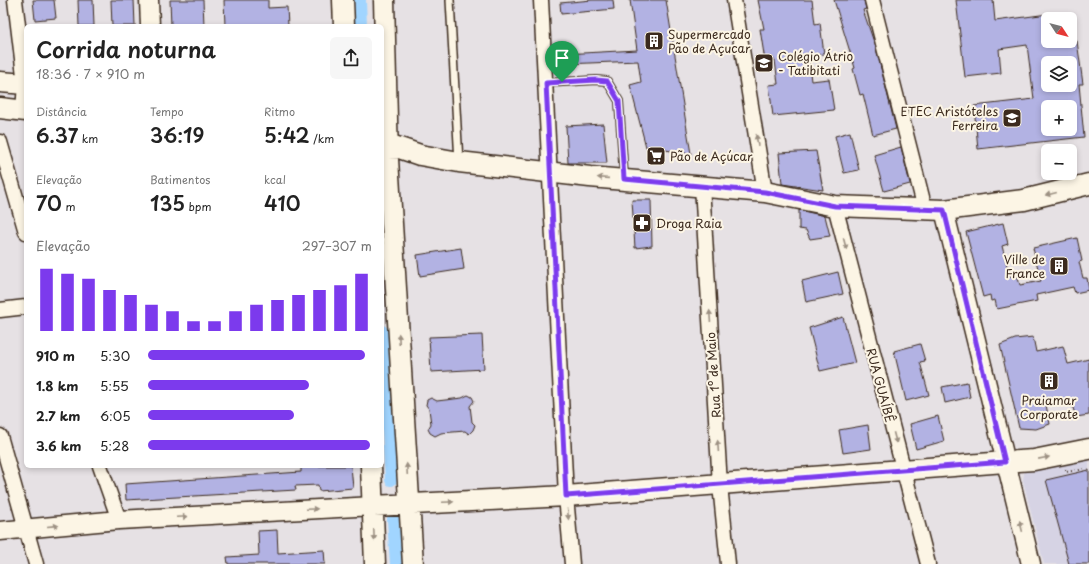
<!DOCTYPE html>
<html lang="pt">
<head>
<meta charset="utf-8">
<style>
  :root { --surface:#fff; --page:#f6f6f6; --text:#222; --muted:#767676; --accent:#7c3aed }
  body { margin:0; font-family:"Playpen Sans",sans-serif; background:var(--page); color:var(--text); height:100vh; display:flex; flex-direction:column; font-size:15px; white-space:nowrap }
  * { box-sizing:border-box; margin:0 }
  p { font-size:13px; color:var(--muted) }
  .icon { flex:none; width:22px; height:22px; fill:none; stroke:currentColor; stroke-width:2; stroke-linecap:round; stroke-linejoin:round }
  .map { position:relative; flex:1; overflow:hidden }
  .details { position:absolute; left:24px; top:24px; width:360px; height:444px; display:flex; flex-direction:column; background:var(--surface); border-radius:6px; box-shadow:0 2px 6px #0003 }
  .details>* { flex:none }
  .needle { width:26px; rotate:126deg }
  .tools { position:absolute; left:1041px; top:12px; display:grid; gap:8px }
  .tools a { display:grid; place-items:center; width:36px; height:36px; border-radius:6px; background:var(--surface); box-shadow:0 2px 6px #0003; font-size:20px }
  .pin { position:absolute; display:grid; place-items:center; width:34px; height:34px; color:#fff; margin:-41px -17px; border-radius:50% 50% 50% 0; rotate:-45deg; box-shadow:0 0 4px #0007 }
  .pin .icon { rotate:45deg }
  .round { display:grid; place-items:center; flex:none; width:42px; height:42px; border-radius:6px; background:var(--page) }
  .overview { display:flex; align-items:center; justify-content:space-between; height:68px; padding:0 12px }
  h1 { font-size:22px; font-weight:600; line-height:30px }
  .metrics { display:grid; grid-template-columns:repeat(3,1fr); gap:6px; height:68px; padding:4px 12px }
  .metrics div { display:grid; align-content:center }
  .metrics b { font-size:20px; font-weight:600 }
  .metrics small { font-size:11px; font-weight:400 }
  .metrics p { font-size:11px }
  .chart { height:112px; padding:8px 12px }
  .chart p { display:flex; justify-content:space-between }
  .chart svg { width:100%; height:72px; margin-top:4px; stroke:var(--accent); stroke-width:6 }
  ul { padding:0 12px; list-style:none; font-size:13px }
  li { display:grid; grid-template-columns:64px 48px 1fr; align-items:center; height:30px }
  li i { height:10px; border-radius:5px; background:var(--accent) }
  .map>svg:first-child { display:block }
</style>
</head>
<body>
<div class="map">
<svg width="1089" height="564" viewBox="0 0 1089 564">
  <rect width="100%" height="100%" fill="#e6e1e4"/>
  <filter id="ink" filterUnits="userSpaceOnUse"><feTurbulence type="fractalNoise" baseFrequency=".025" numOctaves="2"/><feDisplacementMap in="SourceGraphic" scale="8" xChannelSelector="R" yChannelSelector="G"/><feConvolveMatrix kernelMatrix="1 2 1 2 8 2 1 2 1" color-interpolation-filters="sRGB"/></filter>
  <g filter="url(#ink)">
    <path fill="#d6d3e4" d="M 1089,455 L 1089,564 L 1044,564 L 1023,480 L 1025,469 Z"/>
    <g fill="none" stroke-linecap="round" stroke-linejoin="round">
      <path stroke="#a1d5ff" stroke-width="12" d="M 360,0 L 361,26
        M 382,331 L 391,480
        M 393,519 L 396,564"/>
    </g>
    <path fill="#b2b2e3" stroke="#3b2a1e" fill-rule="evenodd" d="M 33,0 L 54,0 L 56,18 L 35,20 Z
      M 78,0 L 93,0 L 94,26 L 79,26 Z
      M 111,0 L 134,0 L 135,26 L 112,26 Z
      M 170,0 L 203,0 L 204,26 L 171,26 Z
      M 224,0 L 268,0 L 268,8 L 287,7 L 288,26 L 225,26 Z
      M 592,0 L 613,0 L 614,9 L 561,14 L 560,3 Z
      M 630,0 L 666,0 L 691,154 L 646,147 L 630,85 L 641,82 L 638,61 L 565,64 L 565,54 L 637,50 Z
      M 758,0 L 812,0 L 815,24 L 820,23 L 824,54 L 808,56 L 811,81 L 829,79 L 834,110 L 773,116 L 769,85 L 778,84 L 775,60 L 765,61 L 760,29 L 764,29 Z
      M 834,0 L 864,0 L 866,9 L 863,10 L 876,48 L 896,129 L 873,135 L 863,94 L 860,95 L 853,69 L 855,68 Z
      M 956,0 L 993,0 L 995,21 L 1048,14 L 1048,41 L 1077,41 L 1083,84 L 1079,84 L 1084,137 L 978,149 L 974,106 L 1034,99 L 1027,45 L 999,49 L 1001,73 L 965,77 ZM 1048,63 L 1070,63 L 1070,85 L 1048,85 ZM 1048,107 L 1070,107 L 1070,129 L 1048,129 Z
      M 603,124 L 607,163 L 568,163 L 566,126 Z
      M 850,132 L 859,170 L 844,173 L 835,136 Z
      M 901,147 L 910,184 L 884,191 L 874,155 Z
      M 816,151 L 823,190 L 782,184 L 779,153 Z
      M 632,200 L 651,200 L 652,246 L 635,248 Z
      M 799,210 L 825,216 L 830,236 L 810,239 L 806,230 L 799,229 Z
      M 1003,223 L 1008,244 L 1002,246 L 1010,277 L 1017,275 L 1020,285 L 1041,281 L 1033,248 L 1077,238 L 1082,261 L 1079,262 L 1083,278 L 1087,278 L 1089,290 L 1075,293 L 1073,287 L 1036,295 L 1037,301 L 997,309 L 995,300 L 991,301 L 990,295 L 983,297 L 966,232 Z
      M 461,248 L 464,269 L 420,276 L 417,255 Z
      M 838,272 L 843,294 L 806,302 L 802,281 Z
      M 843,317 L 855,363 L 820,371 L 809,328 Z
      M 482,335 L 484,369 L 431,372 L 429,337 Z
      M 1033,337 L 1036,352 L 1063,346 L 1068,364 L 1089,359 L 1089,415 L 1076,417 L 1070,399 L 1046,405 L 1050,424 L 1036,429 L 1019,428 L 1000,345 L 1015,339 Z
      M 920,344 L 925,361 L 920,362 L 929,395 L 906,401 L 894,351 Z
      M 967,382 L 970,397 L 945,403 L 942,387 Z
      M 468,395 L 472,397 L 474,401 L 470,406 L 472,422 L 475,425 L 473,430 L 469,434 L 465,431 L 441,433 L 435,436 L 430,433 L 428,429 L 431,424 L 429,409 L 426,405 L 427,400 L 431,398 L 437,401 L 462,398 Z
      M 938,416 L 944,441 L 916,449 L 910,424 Z
      M 868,425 L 871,449 L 843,453 L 839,430 Z
      M 301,466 L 351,466 L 353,488 L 319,491 L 318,485 L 295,486 L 296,490 L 126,500 L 125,484 L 301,472 Z
      M 1089,470 L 1089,564 L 1069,564 L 1046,480 Z
      M 277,530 L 278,553 L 324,550 L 325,564 L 228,564 L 227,557 L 259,555 L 258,531 Z"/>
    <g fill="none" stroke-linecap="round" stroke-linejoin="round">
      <g stroke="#3b2a1e" stroke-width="10">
        <path id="service" d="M 450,0 L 459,162
          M 546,83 L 596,80 L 607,81 L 619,101 L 624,178"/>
      </g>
      <g stroke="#3b2a1e" stroke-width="17">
        <path id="minor" d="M 15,0 L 25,84 L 23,111
          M 541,0 L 566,496 L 572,564
          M 734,0 L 765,192
          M 872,0 L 925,209
          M 0,142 L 26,232
          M 702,186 L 720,485 L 728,564
          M 835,206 L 928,564
          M 0,310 L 26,307
          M 0,436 L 36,564
          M 100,466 L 119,520"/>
      </g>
      <g stroke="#3b2a1e" stroke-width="21">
        <path id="tertiary" d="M 149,0 L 150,26
          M 944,210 L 1031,564
          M 0,531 L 119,520 L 374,506"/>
      </g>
      <g stroke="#3b2a1e" stroke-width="23">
        <path id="secondary" d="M 343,0 L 344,26
          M 384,0 L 388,159 L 413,564
          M 0,82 L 26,84
          M 0,108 L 26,111
          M 382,142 L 420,155 L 459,162 L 590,177 L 765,192 L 835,206 L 944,210 L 1024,200 L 1089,184
          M 371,466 L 375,564
          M 374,506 L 566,496 L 1005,462 L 1034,460 L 1089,449"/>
      </g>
      <path stroke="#3b2a1e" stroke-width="2" stroke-dasharray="1 3" stroke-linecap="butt" d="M 1066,469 L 1066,472 L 1086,469"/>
      <use href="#service" stroke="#fcf5e5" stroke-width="7"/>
      <use href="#minor" stroke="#fcf5e5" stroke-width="14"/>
      <use href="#tertiary" stroke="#fcf5e5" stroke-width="18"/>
      <use href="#secondary" stroke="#fcf5e5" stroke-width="20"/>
    </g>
    <defs><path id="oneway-solid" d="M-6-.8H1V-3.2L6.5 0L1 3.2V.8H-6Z"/></defs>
    <g fill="#9c9082">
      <use href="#oneway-solid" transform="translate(757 140) rotate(-99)"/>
      <use href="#oneway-solid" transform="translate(603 178) rotate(-176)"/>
      <use href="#oneway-solid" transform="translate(1051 194) rotate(166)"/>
      <use href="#oneway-solid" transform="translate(845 244) rotate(75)"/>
      <use href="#oneway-solid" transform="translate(710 316) rotate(-94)"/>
      <use href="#oneway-solid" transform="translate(399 339) rotate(-93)"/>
      <use href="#oneway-solid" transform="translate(895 438) rotate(75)"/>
      <use href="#oneway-solid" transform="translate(718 446) rotate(-94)"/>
      <use href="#oneway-solid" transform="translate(1044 458) rotate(-11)"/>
      <use href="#oneway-solid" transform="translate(407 469) rotate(-93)"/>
      <use href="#oneway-solid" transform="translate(448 502) rotate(-3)"/>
      <use href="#oneway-solid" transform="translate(312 509) rotate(-3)"/>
      <use href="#oneway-solid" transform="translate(568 514) rotate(85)"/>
      <use href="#oneway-solid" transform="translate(182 517) rotate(-3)"/>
      <use href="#oneway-solid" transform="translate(53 526) rotate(-5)"/>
      <use href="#oneway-solid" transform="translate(1021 526) rotate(-104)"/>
      <use href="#oneway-solid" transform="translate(374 535) rotate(88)"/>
    </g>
  </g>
  <g fill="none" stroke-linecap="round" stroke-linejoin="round" filter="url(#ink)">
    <g stroke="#fff" stroke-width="8">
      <path id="route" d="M 596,80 L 607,81 L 619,101 L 624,179 L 765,192 L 835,206 L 944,210 L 1005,462 L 566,496 L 546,83 Z"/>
    </g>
    <use href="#route" stroke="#7c3aed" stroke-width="5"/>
  </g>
  <defs>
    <g id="building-square" transform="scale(1)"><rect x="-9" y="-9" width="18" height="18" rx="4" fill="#3b2a1e" stroke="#fcf5e5"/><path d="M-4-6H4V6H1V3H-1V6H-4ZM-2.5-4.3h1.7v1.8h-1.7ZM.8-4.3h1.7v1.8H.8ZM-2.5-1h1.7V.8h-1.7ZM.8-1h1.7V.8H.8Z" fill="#fff"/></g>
    <g id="school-square" transform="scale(1)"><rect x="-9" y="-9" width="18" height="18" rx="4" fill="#3b2a1e" stroke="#fcf5e5"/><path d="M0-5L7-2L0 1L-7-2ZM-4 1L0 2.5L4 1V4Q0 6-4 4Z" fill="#fff"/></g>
    <g id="university-square" transform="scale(1)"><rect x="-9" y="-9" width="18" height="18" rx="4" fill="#3b2a1e" stroke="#fcf5e5"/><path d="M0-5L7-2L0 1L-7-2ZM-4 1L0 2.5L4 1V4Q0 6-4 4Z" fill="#fff"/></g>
    <g id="supermarket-square" transform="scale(1)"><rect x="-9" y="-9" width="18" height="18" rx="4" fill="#3b2a1e" stroke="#fcf5e5"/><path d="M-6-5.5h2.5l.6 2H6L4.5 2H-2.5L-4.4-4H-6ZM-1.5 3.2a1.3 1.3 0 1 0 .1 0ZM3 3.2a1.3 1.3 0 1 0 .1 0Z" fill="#fff"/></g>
    <g id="pharmacy-square" transform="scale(1)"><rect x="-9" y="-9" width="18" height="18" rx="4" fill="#3b2a1e" stroke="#fcf5e5"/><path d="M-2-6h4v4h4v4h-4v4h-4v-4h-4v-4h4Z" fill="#fff"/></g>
  </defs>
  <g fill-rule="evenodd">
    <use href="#building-square" x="654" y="41"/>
    <use href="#school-square" x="764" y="63"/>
    <use href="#university-square" x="1012" y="118"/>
    <use href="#supermarket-square" x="656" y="156"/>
    <use href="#pharmacy-square" x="642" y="223"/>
    <use href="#building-square" x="1059" y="266"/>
    <use href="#building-square" x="1049" y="381"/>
  </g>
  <g text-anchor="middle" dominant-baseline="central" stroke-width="4" stroke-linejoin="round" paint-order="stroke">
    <g font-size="12" fill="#3b2a1e" stroke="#fcf5e5" text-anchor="start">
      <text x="668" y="34">Supermercado<tspan x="668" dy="14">Pão de Açucar</tspan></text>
      <text x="778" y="56">Colégio Átrio<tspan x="778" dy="14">- Tatibitati</tspan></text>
      <text x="998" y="111" text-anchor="end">ETEC Aristóteles<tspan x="998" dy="14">Ferreira</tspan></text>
      <text x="670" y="156">Pão de Açúcar</text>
      <text x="656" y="223">Droga Raia</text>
      <text x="1045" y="259" text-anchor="end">Ville de<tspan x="1045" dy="14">France</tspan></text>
      <text x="1049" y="400" text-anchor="middle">Praiamar<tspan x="1049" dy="14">Corporate</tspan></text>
    </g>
    <g font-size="12" fill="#3b2a1e" stroke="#fcf5e5">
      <text transform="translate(713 375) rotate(-94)">Rua 1º de Maio</text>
      <text transform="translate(881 385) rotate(75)">RUA GUAÍBÊ</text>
    </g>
  </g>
</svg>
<div class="tools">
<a><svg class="needle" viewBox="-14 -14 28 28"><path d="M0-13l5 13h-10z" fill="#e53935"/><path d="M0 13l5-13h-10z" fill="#767676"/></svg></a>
<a><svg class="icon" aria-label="layers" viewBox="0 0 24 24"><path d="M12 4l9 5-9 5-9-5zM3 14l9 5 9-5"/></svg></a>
<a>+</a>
<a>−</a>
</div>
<div class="pin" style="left:562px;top:82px;background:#1e9e55"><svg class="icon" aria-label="arrive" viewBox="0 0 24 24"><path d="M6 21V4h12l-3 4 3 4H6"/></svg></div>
<section class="details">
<div class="overview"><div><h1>Corrida noturna</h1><p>18:36 · 7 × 910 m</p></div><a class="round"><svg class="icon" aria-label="share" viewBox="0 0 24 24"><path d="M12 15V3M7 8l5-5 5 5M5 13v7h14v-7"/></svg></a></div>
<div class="metrics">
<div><p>Distância</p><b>6.37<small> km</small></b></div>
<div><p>Tempo</p><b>36:19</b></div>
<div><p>Ritmo</p><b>5:42<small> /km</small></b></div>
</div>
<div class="metrics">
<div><p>Elevação</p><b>70<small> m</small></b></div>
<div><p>Batimentos</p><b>135<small> bpm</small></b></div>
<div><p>kcal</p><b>410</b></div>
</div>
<div class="chart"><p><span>Elevação</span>297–307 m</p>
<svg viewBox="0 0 160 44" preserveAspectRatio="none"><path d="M5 44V6M15 44V9M25 44V12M35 44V19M45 44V22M55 44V28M65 44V32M75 44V38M85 44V38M95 44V32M105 44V28M115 44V25M125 44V22M135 44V19M145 44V16M155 44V9"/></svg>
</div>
<ul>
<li><b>910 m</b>5:30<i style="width:97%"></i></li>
<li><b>1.8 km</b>5:55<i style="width:72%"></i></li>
<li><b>2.7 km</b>6:05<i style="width:65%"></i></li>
<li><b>3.6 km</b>5:28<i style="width:99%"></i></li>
</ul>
</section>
</div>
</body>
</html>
